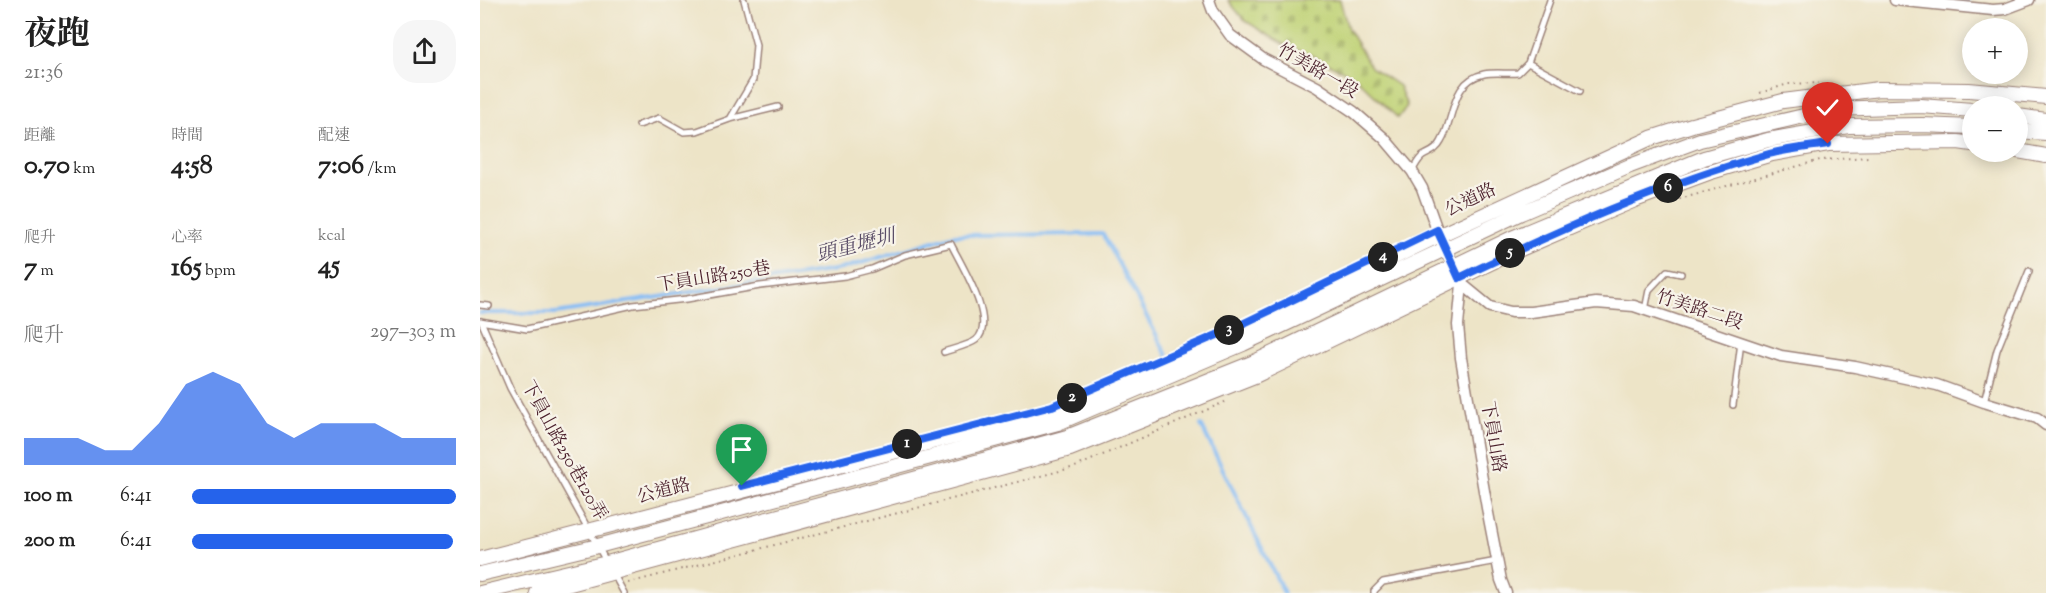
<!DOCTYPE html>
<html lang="zh-TW">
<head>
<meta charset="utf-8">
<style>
  :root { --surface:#fff; --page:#f6f6f6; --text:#222; --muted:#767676; --accent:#2563eb }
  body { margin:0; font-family:"Sorts Mill Goudy","Noto Serif TC",serif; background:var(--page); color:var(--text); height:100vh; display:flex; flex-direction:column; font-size:22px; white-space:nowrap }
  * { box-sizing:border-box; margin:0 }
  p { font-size:20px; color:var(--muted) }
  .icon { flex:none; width:33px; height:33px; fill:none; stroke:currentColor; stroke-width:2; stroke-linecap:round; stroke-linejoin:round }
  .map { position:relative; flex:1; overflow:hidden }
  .panel { display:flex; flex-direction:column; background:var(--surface); width:480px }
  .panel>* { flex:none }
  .fabs { position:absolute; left:1482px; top:18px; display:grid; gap:12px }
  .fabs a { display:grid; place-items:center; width:66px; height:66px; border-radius:50%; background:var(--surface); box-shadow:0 3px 15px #0003; font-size:30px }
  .pin { position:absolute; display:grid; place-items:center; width:51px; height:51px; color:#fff; margin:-62px -26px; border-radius:50% 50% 50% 0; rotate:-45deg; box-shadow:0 0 6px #0007 }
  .pin .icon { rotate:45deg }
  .km { position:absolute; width:30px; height:30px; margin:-15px; border-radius:50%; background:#222; color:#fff; font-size:16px; line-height:30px; text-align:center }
  .round { display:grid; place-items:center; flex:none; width:63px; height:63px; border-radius:24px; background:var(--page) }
  .head { display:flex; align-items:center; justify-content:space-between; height:102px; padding:0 24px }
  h1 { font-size:33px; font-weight:700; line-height:45px }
  .figures { display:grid; grid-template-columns:repeat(3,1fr); gap:9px; height:102px; padding:6px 24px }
  .figures div { display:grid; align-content:center }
  .figures b { font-size:26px; font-weight:700 }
  .figures small { font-size:16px; font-weight:400 }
  .figures p { font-size:16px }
  .chart { height:168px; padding:12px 24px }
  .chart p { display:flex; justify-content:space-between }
  .chart svg { width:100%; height:108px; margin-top:6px; fill:var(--accent); opacity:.7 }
  ul { padding:0 24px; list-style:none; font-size:20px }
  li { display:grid; grid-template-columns:96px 72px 1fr; align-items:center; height:45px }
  li i { height:15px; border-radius:8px; background:var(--accent) }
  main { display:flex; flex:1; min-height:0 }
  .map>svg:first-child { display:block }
</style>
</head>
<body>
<main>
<section class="panel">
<div class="head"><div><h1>夜跑</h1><p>21:36</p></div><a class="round"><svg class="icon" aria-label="share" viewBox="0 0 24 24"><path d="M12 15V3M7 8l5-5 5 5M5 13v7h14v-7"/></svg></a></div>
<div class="figures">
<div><p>距離</p><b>0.70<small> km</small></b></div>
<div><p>時間</p><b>4:58</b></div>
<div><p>配速</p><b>7:06<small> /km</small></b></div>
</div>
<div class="figures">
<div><p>爬升</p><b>7<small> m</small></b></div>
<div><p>心率</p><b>165<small> bpm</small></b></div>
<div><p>kcal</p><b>45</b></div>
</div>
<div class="chart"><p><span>爬升</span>297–303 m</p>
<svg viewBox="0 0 160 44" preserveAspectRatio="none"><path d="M0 44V33L10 33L20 33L30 38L40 38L50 27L60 11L70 6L80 11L90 27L100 33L110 27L120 27L130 27L140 33L150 33L160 33V44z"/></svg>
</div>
<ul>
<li><b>100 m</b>6:41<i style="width:100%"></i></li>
<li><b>200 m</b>6:41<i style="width:99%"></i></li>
</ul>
</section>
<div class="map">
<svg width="1566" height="593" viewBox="0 0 1566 593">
  <defs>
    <pattern id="cemetery-stones" width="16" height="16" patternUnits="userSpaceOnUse" patternTransform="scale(1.5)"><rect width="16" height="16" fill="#bfd275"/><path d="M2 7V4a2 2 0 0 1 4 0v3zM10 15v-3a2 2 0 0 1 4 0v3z" fill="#a6b465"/></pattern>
  </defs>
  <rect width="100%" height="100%" fill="#f7f3e8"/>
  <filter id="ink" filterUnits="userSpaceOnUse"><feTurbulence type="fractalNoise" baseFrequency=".0167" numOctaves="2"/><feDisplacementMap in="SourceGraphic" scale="12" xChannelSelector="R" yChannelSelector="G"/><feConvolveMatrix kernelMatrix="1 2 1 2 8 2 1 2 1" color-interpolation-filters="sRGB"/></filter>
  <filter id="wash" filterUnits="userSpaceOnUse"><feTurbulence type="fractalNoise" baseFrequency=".008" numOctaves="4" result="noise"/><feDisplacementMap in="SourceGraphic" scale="24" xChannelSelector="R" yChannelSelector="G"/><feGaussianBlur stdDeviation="1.35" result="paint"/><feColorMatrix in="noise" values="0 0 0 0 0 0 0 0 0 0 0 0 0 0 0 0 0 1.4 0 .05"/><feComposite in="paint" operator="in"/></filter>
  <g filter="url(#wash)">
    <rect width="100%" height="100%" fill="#ede4c7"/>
    <path fill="url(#cemetery-stones)" stroke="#847850" stroke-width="1.5" d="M 748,0 L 860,0 L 868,29 L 891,67 L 919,86 L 927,106 L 918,118 L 875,77 L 831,55 L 803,44 L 764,20 Z"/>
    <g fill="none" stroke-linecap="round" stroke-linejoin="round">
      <path stroke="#84bcf5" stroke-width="4" d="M 1476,0 L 1488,0
        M 0,313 L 76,313 L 361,269 L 474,235 L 623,234 L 687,355
        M 721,425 L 804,593"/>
    </g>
  </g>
  <g filter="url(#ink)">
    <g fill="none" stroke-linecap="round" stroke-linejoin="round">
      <g stroke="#9c8279" stroke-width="8">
        <path id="service" d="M 1048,63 L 1100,91
          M 250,119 L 273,80 L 276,45 L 264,0
          M 159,125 L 179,118 L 204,132 L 217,131 L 250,119 L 298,107
          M 932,171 C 935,167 938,159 943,156 C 950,152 957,150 961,142 C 975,119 970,81 1004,74 C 1015,72 1027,74 1038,73 L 1048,63 L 1070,0
          M 0,305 L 9,306
          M 1165,310 L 1169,290 L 1187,271 L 1201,274
          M 0,321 L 47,329 L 153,305 L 207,299 L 280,286 L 365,276 L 392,269 L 425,255 L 471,244 C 480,263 518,322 496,340 C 490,345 472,349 464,352
          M 1,321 L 30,388 L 127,563
          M 1504,402 L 1517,350 L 1549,271
          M 1253,405 L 1261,342
          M 133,573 L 144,593
          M 894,593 L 894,591 L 903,582 L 1017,561"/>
      </g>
      <g stroke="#9c8279" stroke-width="13">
        <path id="minor" d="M 729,0 L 733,11 L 750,35 L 783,59 L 837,87 L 874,112 L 904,138 L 932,171 L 942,188 L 957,230 L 982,284 L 1010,307 L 1031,312 L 1051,312 L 1116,303 L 1154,306 L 1301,356 L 1375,367 L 1457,385 L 1504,402 L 1557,418 L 1566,425
          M 1415,0 L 1513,10 L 1525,9 L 1549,0
          M 982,284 L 978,325 L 981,358 L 1007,508 L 1021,580 L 1026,593"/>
      </g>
      <g stroke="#9c8279" stroke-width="16">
        <path id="tertiary" d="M 1538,116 L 1566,120
          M 1538,131 L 1566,133
          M 1538,151 L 1566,156
          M 0,559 L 575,410 L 759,332 L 960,235 L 1171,138 L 1212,125 L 1303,101 L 1399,89 L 1489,90 L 1566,97
          M 0,574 L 118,546 L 578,423 L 763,344 L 1041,213 L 1150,166 L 1220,140 L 1354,109 L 1441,106 L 1492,110
          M 0,593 L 127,563 L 587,437 L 772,363 L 1032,238 L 1224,158 L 1288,140 L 1368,126 L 1442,125 L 1492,127
          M 57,593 L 590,449 L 777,375 L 1031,253 L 1155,200 L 1231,172 L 1292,154 L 1348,144 L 1478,142 L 1492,144"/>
      </g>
      <path stroke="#9c8279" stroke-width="2" stroke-dasharray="1.5 4.5" stroke-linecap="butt" d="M 1280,93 L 1308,84 L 1339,83
        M 1497,155 L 1530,160
        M 1182,204 L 1340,160 L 1389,157
        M 148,583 L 595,467 L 747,401"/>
      <use href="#service" stroke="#fff" stroke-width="5"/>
      <use href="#minor" stroke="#fff" stroke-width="10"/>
      <use href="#tertiary" stroke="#fff" stroke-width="14"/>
    </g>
  </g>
  <g fill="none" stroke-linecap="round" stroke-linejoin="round" filter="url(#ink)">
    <g stroke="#fff" stroke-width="12">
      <path id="route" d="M 262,486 L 572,406 L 758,326 L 957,230 L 979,278 C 1079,230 1182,184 1289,154 C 1308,149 1329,147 1348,144"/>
    </g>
    <use href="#route" stroke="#2563eb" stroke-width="8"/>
  </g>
  <g text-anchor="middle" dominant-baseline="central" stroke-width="4.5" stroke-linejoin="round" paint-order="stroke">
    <g font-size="18" fill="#4a1f2b" stroke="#f7f3e8">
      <text transform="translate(837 72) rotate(30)">竹美路一段</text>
      <text transform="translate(991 201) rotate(-25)">公道路</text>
      <text transform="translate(234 278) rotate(-9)">下員山路250巷</text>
      <text transform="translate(1219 311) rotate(18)">竹美路二段</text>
      <text transform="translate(1012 437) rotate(80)">下員山路</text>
      <text transform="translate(83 451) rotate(61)">下員山路250巷120弄</text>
      <text transform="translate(184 492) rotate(-14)">公道路</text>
    </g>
    <g font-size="20" font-style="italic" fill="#5b4e68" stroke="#f7f3e8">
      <text transform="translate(376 247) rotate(-14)">頭重壢圳</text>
    </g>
  </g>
</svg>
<div class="fabs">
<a>+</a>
<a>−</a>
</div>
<div class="pin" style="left:262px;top:486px;background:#1e9e55"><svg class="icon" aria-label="arrive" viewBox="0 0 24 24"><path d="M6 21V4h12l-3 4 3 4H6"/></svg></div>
<div class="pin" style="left:1348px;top:144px;background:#d93025"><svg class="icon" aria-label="check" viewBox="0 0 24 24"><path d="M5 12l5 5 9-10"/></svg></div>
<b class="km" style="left:427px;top:444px">1</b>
<b class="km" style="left:592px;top:398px">2</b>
<b class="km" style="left:749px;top:330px">3</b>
<b class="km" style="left:903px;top:257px">4</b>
<b class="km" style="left:1030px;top:253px">5</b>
<b class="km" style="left:1188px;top:188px">6</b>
</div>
</main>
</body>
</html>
